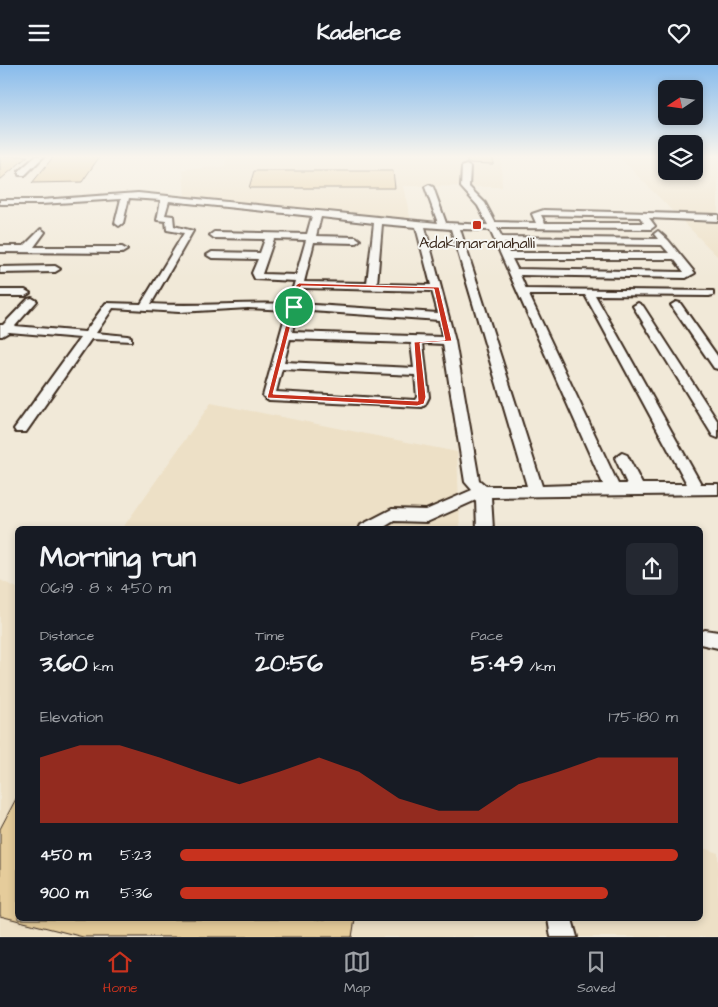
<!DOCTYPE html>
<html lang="en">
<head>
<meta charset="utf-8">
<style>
  :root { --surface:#171b24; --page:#242831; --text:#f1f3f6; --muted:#9ea1a6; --line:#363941; --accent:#c8321e }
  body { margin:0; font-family:"Architects Daughter",sans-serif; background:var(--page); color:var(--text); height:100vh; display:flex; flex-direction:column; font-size:19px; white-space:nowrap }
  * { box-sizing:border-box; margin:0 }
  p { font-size:16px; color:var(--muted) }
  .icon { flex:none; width:28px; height:28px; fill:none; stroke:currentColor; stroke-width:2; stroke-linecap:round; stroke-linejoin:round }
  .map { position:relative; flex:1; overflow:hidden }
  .sheet { position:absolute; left:15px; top:461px; width:688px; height:395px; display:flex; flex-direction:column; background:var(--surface); border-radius:8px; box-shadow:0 2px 8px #0003 }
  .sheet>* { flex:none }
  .needle { width:32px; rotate:257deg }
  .fabs { position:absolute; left:658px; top:15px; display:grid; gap:10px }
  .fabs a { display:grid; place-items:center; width:45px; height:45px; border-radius:8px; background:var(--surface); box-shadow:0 2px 8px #0003; font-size:25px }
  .pin { position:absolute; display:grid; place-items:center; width:42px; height:42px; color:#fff; margin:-21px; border:2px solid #fff; border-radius:50%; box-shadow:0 1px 5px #0007 }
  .round { display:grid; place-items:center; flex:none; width:52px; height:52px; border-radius:8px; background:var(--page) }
  .summary { display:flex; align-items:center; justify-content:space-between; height:85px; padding:0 25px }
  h1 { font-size:28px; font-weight:800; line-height:38px }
  .metrics { display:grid; grid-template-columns:repeat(3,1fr); gap:8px; height:85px; padding:5px 25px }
  .metrics div { display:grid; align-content:center }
  .metrics b { font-size:25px; font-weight:800 }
  .metrics small { font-size:14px; font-weight:400 }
  .metrics p { font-size:14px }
  .chart { height:140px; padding:10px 25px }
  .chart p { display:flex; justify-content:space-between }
  .chart svg { width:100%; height:90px; margin-top:5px; fill:var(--accent); opacity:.7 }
  ul { padding:0 25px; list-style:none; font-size:16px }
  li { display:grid; grid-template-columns:80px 60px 1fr; align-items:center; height:38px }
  li i { height:12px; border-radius:6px; background:var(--accent) }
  header { display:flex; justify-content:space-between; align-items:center; height:65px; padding:0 25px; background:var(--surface); font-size:22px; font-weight:800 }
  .tab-bar { display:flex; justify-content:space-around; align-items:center; height:70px; border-top:1px solid var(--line); background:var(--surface); font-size:14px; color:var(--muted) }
  .tab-bar a { display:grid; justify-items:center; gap:2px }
  .tab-bar .on { color:var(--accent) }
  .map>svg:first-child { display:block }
</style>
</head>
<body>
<header><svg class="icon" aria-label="menu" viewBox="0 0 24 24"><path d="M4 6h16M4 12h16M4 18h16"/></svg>Kadence<svg class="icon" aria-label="heart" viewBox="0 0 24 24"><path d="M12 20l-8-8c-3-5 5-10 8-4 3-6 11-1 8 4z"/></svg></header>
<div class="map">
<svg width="718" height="872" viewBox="0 0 718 872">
  <rect width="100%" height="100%" fill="#f1e9d8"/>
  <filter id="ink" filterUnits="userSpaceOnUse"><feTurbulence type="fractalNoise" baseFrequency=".02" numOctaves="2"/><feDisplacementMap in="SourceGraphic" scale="10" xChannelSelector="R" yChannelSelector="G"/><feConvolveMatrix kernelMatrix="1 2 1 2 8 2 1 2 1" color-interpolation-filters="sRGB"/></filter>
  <g filter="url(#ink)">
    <path fill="#ede0c6" d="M 227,91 L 501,91 L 502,122 L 403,121 L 411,156 L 185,133 L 183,104 L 225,102 Z
      M 567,91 L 666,91 L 666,106 L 694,106 L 694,91 L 718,91 L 718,192 L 620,93 L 588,95 Z
      M 211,338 L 457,387 L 460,464 L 122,464 Z
      M 0,515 L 17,523 L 18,854 L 700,854 L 700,782 L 718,788 L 718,872 L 0,872 Z"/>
    <path fill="#e5cc9b" stroke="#3b2a1e" d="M 0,91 L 28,91 L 0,115 Z
      M 54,91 L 100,91 L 82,117 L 32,118 Z
      M 467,91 L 493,91 L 493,99 L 467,98 Z
      M 254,106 L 393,106 L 395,123 L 249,123 Z
      M 18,730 L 18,854 L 355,854 L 352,872 L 83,872 L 0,851 L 0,764 Z"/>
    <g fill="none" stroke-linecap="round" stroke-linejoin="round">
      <g stroke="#3b2a1e" stroke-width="4">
        <path id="minor" d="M 36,91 L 44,91 L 25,110 L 19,110 L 19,106 Z
          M 466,100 L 470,102 L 469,122 L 485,138 L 495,157 L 536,158 L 532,149 L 544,145 L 718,150 L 718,156 L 649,153 L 655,161 L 651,164 L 497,163 L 502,172 L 658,174 L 654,169 L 658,166 L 668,175 L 695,208 L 686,213 L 520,210 L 526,224 L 713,226 L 713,230 L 709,231 L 595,230 L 701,419 L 718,419 L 718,429 L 491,432 L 493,464 L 477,464 L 476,435 L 427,457 L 394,456 L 381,464 L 359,464 L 361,460 L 392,444 L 426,445 L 472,425 L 465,417 L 443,279 L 423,278 L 429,332 L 425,340 L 422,342 L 269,335 L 263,331 L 287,245 L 248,243 L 179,247 L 113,243 L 96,268 L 127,271 L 131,272 L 131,276 L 91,274 L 26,367 L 16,367 L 14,364 L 80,273 L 9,267 L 2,271 L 0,271 L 0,260 L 3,260 L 28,234 L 32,233 L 37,236 L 15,261 L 85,267 L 106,238 L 141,239 L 184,168 L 167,165 L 166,156 L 157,155 L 161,135 L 129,133 L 123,158 L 119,161 L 115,158 L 121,134 L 41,139 L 0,139 L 0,135 L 41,135 L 138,128 L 438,158 L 425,122 L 429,120 L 433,122 L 446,158 L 488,160 L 478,141 L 461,122 L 462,102 ZM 169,136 L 312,151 L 307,169 L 214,167 L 210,170 L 214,173 L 265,174 L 260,188 L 212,187 L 207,190 L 212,193 L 258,194 L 252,208 L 255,214 L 295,216 L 288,239 C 243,237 197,242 151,239 L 193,166 L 174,161 L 173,151 L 165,150 ZM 541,150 L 640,152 L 644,158 L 545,158 ZM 321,152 L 374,158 L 367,218 L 304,217 L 314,177 L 356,178 L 360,175 L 356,172 L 316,171 ZM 382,159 L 416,162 L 431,220 L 377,219 ZM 425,162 L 451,164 L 527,421 L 486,421 L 479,415 L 455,276 ZM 460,164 L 490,165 L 603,419 L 542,421 ZM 274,174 L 306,175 L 296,210 L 262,209 ZM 504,178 L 662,180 L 669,188 L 509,188 ZM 512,194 L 674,194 L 684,207 L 517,204 ZM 303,223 L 432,226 L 438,248 L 299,239 ZM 529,230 L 585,230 L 687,419 L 642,419 L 627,390 L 622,388 L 615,393 L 627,419 L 618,419 ZM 297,245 L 439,255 L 442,272 L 292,267 ZM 290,274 L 411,278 L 414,303 L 284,297 ZM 282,304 L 415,310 L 417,332 L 415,335 L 276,327 Z
          M 41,164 L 45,167 L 34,182 L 122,182 L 127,185 L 122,188 L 0,187 L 0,181 L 24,181 Z
          M 0,202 L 55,201 L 60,204 L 55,207 L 0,208 Z
          M 0,225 L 25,225 L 30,228 L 25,231 L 0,231 Z
          M 676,237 L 680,238 L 718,292 L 718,304 L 714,303 L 671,240 Z
          M 638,238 L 643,241 L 718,357 L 718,373 L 713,371 L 633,241 Z
          M 705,565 L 718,567 L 718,583 L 700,579 L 700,567 Z
          M 548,854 L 572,854 L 577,872 L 551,872 Z"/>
      </g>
      <use href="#minor" fill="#f6f6f2" fill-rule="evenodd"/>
    </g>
  </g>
  <linearGradient id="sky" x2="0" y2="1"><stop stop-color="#87bbec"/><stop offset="0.43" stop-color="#f9f5ed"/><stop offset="1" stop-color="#f9f5ed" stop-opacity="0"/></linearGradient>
  <rect width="718" height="213" fill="url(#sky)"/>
  <path fill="#c8321e" stroke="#fff" fill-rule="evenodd" d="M 299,218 L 439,222 L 452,276 L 420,278 L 426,332 L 424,339 L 417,341 L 267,333 L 296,220 ZM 301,221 L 434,224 L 445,275 L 414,277 L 418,336 L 273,329 Z"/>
  <rect fill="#c8321e" stroke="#f6f6f2" stroke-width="2" x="472" y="155" width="10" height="10" rx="2.5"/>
  <g text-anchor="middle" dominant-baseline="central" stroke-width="4" stroke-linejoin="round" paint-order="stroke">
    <g font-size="16" fill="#3b2a1e" stroke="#f6f6f2">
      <text x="477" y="178">Adakimaranahalli</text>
    </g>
  </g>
</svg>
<div class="fabs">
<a><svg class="needle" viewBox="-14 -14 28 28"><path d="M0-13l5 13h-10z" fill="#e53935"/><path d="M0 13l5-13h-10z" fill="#9ea1a6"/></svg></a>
<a><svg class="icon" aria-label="layers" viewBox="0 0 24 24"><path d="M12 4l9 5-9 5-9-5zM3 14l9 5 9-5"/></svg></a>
</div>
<div class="pin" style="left:294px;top:242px;background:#1e9e55"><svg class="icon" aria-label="arrive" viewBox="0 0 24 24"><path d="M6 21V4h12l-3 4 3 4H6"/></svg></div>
<section class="sheet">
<div class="summary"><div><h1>Morning run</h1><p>06:19 · 8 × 450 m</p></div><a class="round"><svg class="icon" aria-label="share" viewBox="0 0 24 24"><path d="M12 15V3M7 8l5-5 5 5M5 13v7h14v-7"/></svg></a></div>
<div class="metrics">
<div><p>Distance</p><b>3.60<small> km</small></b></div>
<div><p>Time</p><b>20:56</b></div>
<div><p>Pace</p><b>5:49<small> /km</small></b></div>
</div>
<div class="chart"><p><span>Elevation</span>175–180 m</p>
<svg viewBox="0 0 160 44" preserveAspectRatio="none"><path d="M0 44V12L10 6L20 6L30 12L40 19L50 25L60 19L70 12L80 19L90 32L100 38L110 38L120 25L130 19L140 12L150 12L160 12V44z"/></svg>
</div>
<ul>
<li><b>450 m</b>5:23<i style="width:100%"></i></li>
<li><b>900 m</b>5:36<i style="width:86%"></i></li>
</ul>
</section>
</div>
<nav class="tab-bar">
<a class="on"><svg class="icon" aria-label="home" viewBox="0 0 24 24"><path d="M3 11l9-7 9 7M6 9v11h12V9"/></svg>Home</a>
<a><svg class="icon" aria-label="map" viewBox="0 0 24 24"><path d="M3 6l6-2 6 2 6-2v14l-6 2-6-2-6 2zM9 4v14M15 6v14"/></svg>Map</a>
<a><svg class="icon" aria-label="saved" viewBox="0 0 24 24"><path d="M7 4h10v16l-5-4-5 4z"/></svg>Saved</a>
</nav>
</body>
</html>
